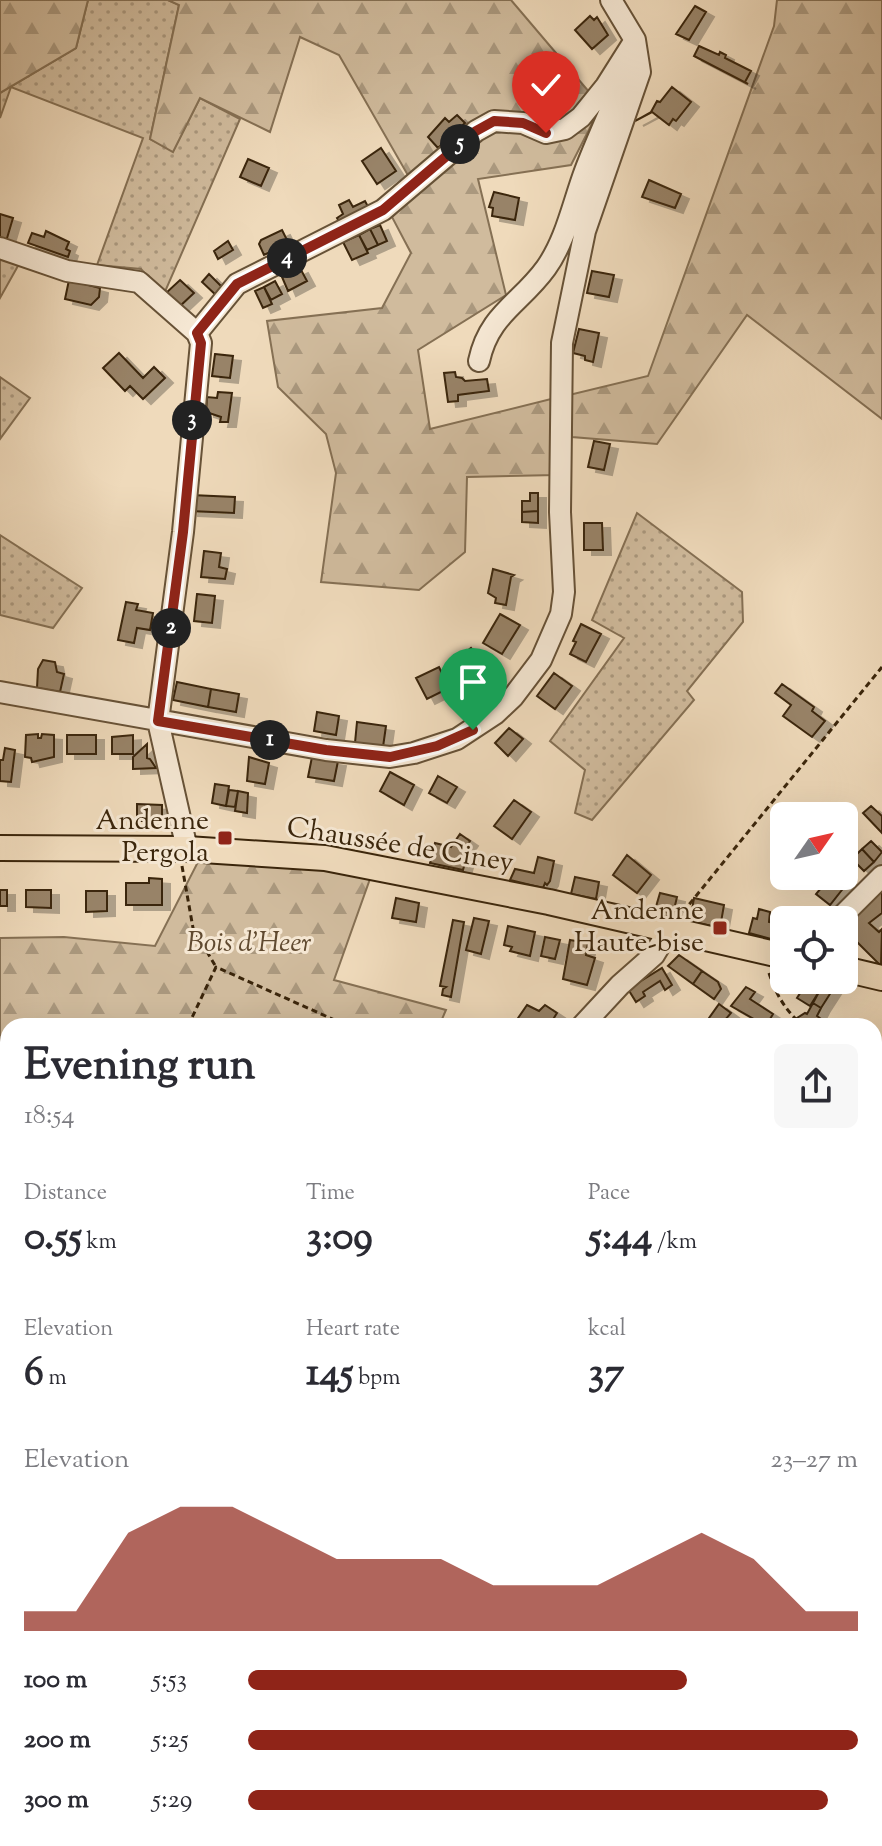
<!DOCTYPE html>
<html lang="en">
<head>
<meta charset="utf-8">
<style>
  :root { --surface:#fff; --page:#f7f7f7; --text:#2b2b33; --muted:#7c7c81; --accent:#8f2418 }
  body { margin:0; font-family:"Sorts Mill Goudy",serif; background:var(--page); color:var(--text); height:100vh; display:flex; flex-direction:column; font-size:30px; white-space:nowrap }
  * { box-sizing:border-box; margin:0 }
  p { font-size:26px; color:var(--muted) }
  .icon { flex:none; width:44px; height:44px; fill:none; stroke:currentColor; stroke-width:2; stroke-linecap:round; stroke-linejoin:round }
  .map { position:relative; flex:1; overflow:hidden }
  .drawer { position:absolute; left:0px; top:1018px; width:882px; height:828px; display:flex; flex-direction:column; background:var(--surface); border-radius:24px 24px 0 0; box-shadow:0 8px 32px #0002 }
  .drawer>* { flex:none }
  .needle { width:52px; rotate:56deg }
  .controls { position:absolute; left:770px; top:802px; display:grid; gap:16px }
  .controls a { display:grid; place-items:center; width:88px; height:88px; border-radius:12px; background:var(--surface); box-shadow:0 8px 32px #0002; font-size:40px }
  .pin { position:absolute; display:grid; place-items:center; width:68px; height:68px; color:#fff; margin:-82px -34px; border-radius:50% 50% 50% 0; rotate:-45deg; box-shadow:0 0 8px #0007 }
  .pin .icon { rotate:45deg }
  .km { position:absolute; width:40px; height:40px; margin:-20px; border-radius:50%; background:#222; color:#fff; font-size:22px; line-height:40px; text-align:center }
  .round { display:grid; place-items:center; flex:none; width:84px; height:84px; border-radius:12px; background:var(--page) }
  .overview { display:flex; align-items:center; justify-content:space-between; height:136px; padding:0 24px }
  h1 { font-size:44px; font-weight:700; line-height:60px }
  .stats { display:grid; grid-template-columns:repeat(3,1fr); gap:12px; height:136px; padding:8px 24px }
  .stats div { display:grid; align-content:center }
  .stats b { font-size:40px; font-weight:700 }
  .stats small { font-size:22px; font-weight:400 }
  .stats p { font-size:22px }
  .chart { height:224px; padding:16px 24px }
  .chart p { display:flex; justify-content:space-between }
  .chart svg { width:100%; height:144px; margin-top:8px; fill:var(--accent); opacity:.7 }
  ul { padding:0 24px; list-style:none; font-size:26px }
  li { display:grid; grid-template-columns:128px 96px 1fr; align-items:center; height:60px }
  li i { height:20px; border-radius:10px; background:var(--accent) }
  .map>svg:first-child { display:block }
</style>
</head>
<body>
<div class="map">
<svg width="882" height="1846" viewBox="0 0 882 1846">
  <defs>
    <pattern id="grass-dots" width="8" height="8" patternUnits="userSpaceOnUse" patternTransform="scale(2)"><rect width="8" height="8" fill="#d0bb9d"/><path d="M2 2h.1M6 6h.1" fill="none" stroke="#aa987e" stroke-width="1.8" stroke-linecap="round"/></pattern>
    <pattern id="forest-firs" width="22" height="20" patternUnits="userSpaceOnUse" patternTransform="scale(2)"><rect width="22" height="20" fill="#d0bb9d"/><path d="M5 1l3.5 6h-7zM16 11l3.5 6h-7z" fill="#aa987e"/></pattern>
    <filter id="shadow"><feDropShadow dx="8" dy="5" stdDeviation="0" flood-color="#0004"/></filter>
  </defs>
  <rect width="100%" height="100%" fill="#efdabb"/>
  <filter id="stains"><feTurbulence type="fractalNoise" baseFrequency=".0025" numOctaves="4"/><feColorMatrix values="0 0 0 0 .2 0 0 0 0 .09 0 0 0 0 .02 0 0 0 .5 -.17"/></filter>
  <radialGradient id="worn" r=".72"><stop offset=".6" stop-color="#630" stop-opacity="0"/><stop offset="1" stop-color="#630" stop-opacity=".3"/></radialGradient>
  <path fill="url(#grass-dots)" stroke="#857054" stroke-width="2" d="M 88,0 L 168,0 L 179,5 L 150,139 L 173,151 L 200,98 L 240,119 L 164,294 L 141,269 L 97,265 L 143,138 L 11,87 L 0,118 L 0,93 L 76,48 Z
    M 0,258 L 19,264 L 0,298 Z
    M 0,377 L 30,398 L 0,439 Z
    M 637,513 L 742,592 L 743,622 L 687,691 L 694,700 L 592,820 L 575,813 L 585,770 L 550,741 L 624,638 L 592,620 Z
    M 0,535 L 82,588 L 53,628 L 0,615 Z
    M 874,1091 L 882,1100 L 882,1197 L 874,1202 Z
    M 874,1371 L 882,1386 L 882,1631 L 874,1639 Z
    M 451,1838 L 708,1838 L 704,1846 L 445,1846 Z"/>
  <path fill="url(#forest-firs)" stroke="#857054" stroke-width="2" d="M 0,0 L 88,0 L 76,48 L 0,93 Z
    M 168,0 L 511,0 L 601,106 L 571,165 L 478,179 L 506,295 L 418,350 L 430,429 L 555,398 L 556,475 L 467,477 L 465,552 L 419,590 L 321,582 L 336,473 L 326,434 L 278,387 L 267,321 L 382,308 L 411,253 L 392,217 L 417,191 L 339,55 L 300,37 L 270,132 L 200,98 L 173,152 L 150,139 L 179,5 Z
    M 777,0 L 882,0 L 882,419 L 747,315 L 657,444 L 572,437 L 569,395 L 648,376 L 774,26 Z
    M 201,856 L 371,876 L 334,980 L 446,1010 L 439,1026 L 8,1026 L 8,1838 L 196,1838 L 188,1846 L 0,1846 L 0,938 L 64,937 L 155,946 Z
    M 882,1197 L 882,1366 L 874,1348 L 874,1202 Z
    M 882,1631 L 882,1846 L 704,1846 L 708,1838 L 874,1838 L 874,1639 Z
    M 364,1838 L 451,1838 L 445,1846 L 366,1846 Z"/>
  <path fill="#988367" stroke="#3a250b" stroke-width="2" filter="url(#shadow)" d="M 695,6 L 706,12 L 689,40 L 676,34 Z
    M 590,16 L 594,20 L 597,17 L 608,35 L 592,49 L 575,30 Z
    M 699,46 L 719,55 L 720,52 L 726,55 L 725,58 L 751,71 L 745,82 L 748,84 L 694,56 Z
    M 672,87 L 691,102 L 676,121 L 673,119 L 669,125 L 652,112 L 635,121 L 651,112 L 657,101 L 660,102 Z
    M 457,115 L 465,123 L 438,148 L 428,137 L 445,118 L 449,122 Z
    M 381,148 L 396,171 L 377,184 L 362,161 Z
    M 248,159 L 269,168 L 261,186 L 240,177 Z
    M 649,180 L 681,194 L 675,208 L 642,197 Z
    M 494,192 L 519,198 L 515,220 L 492,216 L 493,208 L 489,207 Z
    M 349,200 L 353,207 L 365,201 L 371,212 L 343,228 L 337,218 L 343,214 L 339,205 Z
    M 0,214 L 13,218 L 5,245 L 0,243 Z
    M 380,225 L 387,241 L 378,245 L 370,229 Z
    M 370,229 L 378,245 L 367,250 L 359,235 Z
    M 282,230 L 292,250 L 274,259 L 270,252 L 264,255 L 259,244 L 261,240 Z
    M 46,231 L 69,242 L 66,249 L 70,251 L 68,257 L 28,243 L 32,233 L 44,237 Z
    M 359,235 L 368,253 L 352,260 L 343,242 Z
    M 228,241 L 233,250 L 218,259 L 214,251 Z
    M 300,268 L 307,281 L 288,291 L 282,277 Z
    M 592,271 L 614,275 L 609,297 L 587,293 Z
    M 209,274 L 224,289 L 217,296 L 202,282 Z
    M 69,280 L 100,288 L 99,297 L 91,305 L 65,299 Z
    M 180,280 L 194,293 L 179,307 L 166,293 Z
    M 275,281 L 282,294 L 271,300 L 264,287 Z
    M 264,287 L 272,304 L 263,308 L 255,291 Z
    M 579,329 L 599,333 L 593,362 L 585,360 L 585,356 L 573,353 Z
    M 119,353 L 143,378 L 154,367 L 165,378 L 143,399 L 130,386 L 125,391 L 103,368 Z
    M 215,354 L 233,356 L 230,378 L 212,376 Z
    M 455,372 L 456,377 L 462,378 L 465,381 L 487,379 L 489,391 L 458,395 L 458,401 L 448,402 L 444,373 Z
    M 218,392 L 232,393 L 228,422 L 220,422 L 221,417 L 206,412 L 207,397 L 217,398 Z
    M 594,441 L 610,444 L 604,470 L 588,467 Z
    M 530,493 L 538,493 L 538,511 L 522,512 L 522,501 L 530,501 Z
    M 191,495 L 235,497 L 234,513 L 190,511 Z
    M 538,511 L 538,523 L 522,522 L 522,512 Z
    M 584,523 L 602,523 L 603,550 L 584,550 Z
    M 204,551 L 221,553 L 219,567 L 227,569 L 225,579 L 201,577 Z
    M 493,569 L 514,575 L 511,577 L 506,605 L 495,603 L 496,598 L 488,593 Z
    M 197,594 L 215,596 L 212,623 L 194,621 Z
    M 126,602 L 138,604 L 136,610 L 153,613 L 150,630 L 137,628 L 134,643 L 118,640 Z
    M 500,614 L 520,625 L 502,654 L 483,643 Z
    M 581,624 L 601,634 L 586,662 L 570,654 L 576,642 L 573,641 Z
    M 471,648 L 482,661 L 466,675 L 454,662 Z
    M 43,660 L 55,662 L 57,672 L 64,674 L 60,692 L 37,688 L 38,669 Z
    M 439,667 L 449,688 L 427,699 L 416,678 Z
    M 554,673 L 572,686 L 555,709 L 537,696 Z
    M 177,682 L 211,689 L 208,707 L 173,700 Z
    M 782,684 L 814,707 L 812,711 L 825,721 L 812,737 L 783,716 L 791,705 L 775,693 Z
    M 211,689 L 239,694 L 236,712 L 208,707 Z
    M 317,712 L 339,716 L 336,735 L 314,731 Z
    M 357,722 L 386,726 L 383,747 L 355,743 Z
    M 509,728 L 523,739 L 508,756 L 495,743 Z
    M 38,734 L 38,738 L 41,738 L 42,734 L 54,735 L 54,757 L 32,762 L 31,758 L 25,757 L 26,735 Z
    M 67,735 L 96,735 L 96,754 L 67,754 Z
    M 133,735 L 133,754 L 112,754 L 112,737 Z
    M 147,744 L 147,758 L 150,759 L 156,768 L 133,769 L 133,757 Z
    M 5,748 L 15,750 L 11,782 L 0,781 L 0,760 L 3,760 Z
    M 249,757 L 269,763 L 265,784 L 247,781 Z
    M 312,757 L 338,761 L 334,781 L 308,777 Z
    M 390,772 L 414,785 L 404,805 L 380,791 Z
    M 438,776 L 457,787 L 447,803 L 429,793 Z
    M 215,784 L 229,786 L 226,806 L 212,803 Z
    M 229,790 L 238,791 L 235,807 L 226,806 Z
    M 238,791 L 248,793 L 247,813 L 235,811 Z
    M 514,800 L 531,812 L 512,839 L 494,826 Z
    M 137,804 L 162,805 L 162,821 L 137,821 Z
    M 871,806 L 882,816 L 882,833 L 863,813 Z
    M 460,834 L 470,841 L 464,850 L 468,852 L 463,870 L 430,863 L 435,843 L 451,847 Z
    M 871,841 L 882,852 L 874,862 L 862,849 Z
    M 862,849 L 874,862 L 864,871 L 852,859 Z
    M 627,855 L 651,875 L 637,893 L 613,875 Z
    M 538,857 L 554,861 L 550,881 L 547,885 L 545,883 L 543,888 L 510,880 L 515,869 L 534,873 Z
    M 831,876 L 843,876 L 849,881 L 830,905 L 816,894 Z
    M 575,877 L 599,882 L 596,899 L 571,894 Z
    M 149,878 L 162,879 L 162,905 L 126,905 L 126,883 L 149,883 Z
    M 882,884 L 882,913 L 869,923 L 879,932 L 882,929 L 881,966 L 844,929 L 844,920 Z
    M 0,890 L 7,890 L 7,906 L 0,906 Z
    M 26,890 L 51,890 L 51,908 L 26,907 Z
    M 86,891 L 107,891 L 107,911 L 86,912 Z
    M 660,893 L 677,897 L 673,914 L 655,910 Z
    M 396,898 L 419,903 L 416,922 L 392,918 Z
    M 694,898 L 724,905 L 720,928 L 690,921 Z
    M 759,909 L 770,912 L 769,922 L 774,923 L 771,939 L 749,933 L 753,918 L 757,919 Z
    M 474,918 L 489,921 L 481,954 L 466,950 Z
    M 453,920 L 464,922 L 451,997 L 442,995 L 443,989 L 446,987 L 440,986 Z
    M 508,926 L 535,932 L 530,956 L 510,951 L 512,947 L 504,945 Z
    M 545,937 L 560,940 L 555,959 L 541,956 Z
    M 570,940 L 588,943 L 586,955 L 595,958 L 587,985 L 563,979 Z
    M 679,955 L 702,971 L 693,984 L 668,966 Z
    M 662,968 L 672,985 L 665,990 L 660,981 L 643,992 L 645,996 L 636,1002 L 628,989 Z
    M 702,971 L 718,982 L 721,989 L 714,999 L 693,984 Z
    M 809,980 L 833,980 L 837,983 L 821,1008 L 813,1003 L 820,990 L 807,982 Z
    M 807,982 L 820,990 L 810,1006 L 797,998 Z
    M 746,987 L 755,992 L 750,999 L 773,1014 L 766,1026 L 731,1006 Z
    M 813,1003 L 821,1008 L 817,1016 L 824,1021 L 821,1026 L 803,1026 L 797,1018 L 805,1013 L 807,1014 Z
    M 719,1004 L 731,1013 L 720,1026 L 709,1018 Z
    M 527,1005 L 539,1011 L 545,1005 L 557,1013 L 549,1026 L 526,1026 L 516,1021 Z"/>
  <g fill="none" stroke-linecap="round" stroke-linejoin="round">
    <g stroke="#675237" stroke-width="24">
      <path id="minor" d="M 0,248 L 67,271 L 139,282 L 197,333 L 201,343 L 183,532 L 158,721 L 187,849
        M 197,333 L 237,284 L 383,210 L 476,131 L 494,121 L 523,123 L 546,133 L 565,129 L 581,117 L 606,86 L 635,40
        M 479,361 C 489,314 520,304 546,268 C 566,240 573,203 585,171 C 597,139 612,107 626,75 L 632,73
        M 0,692 L 326,750 L 390,757 L 414,753 L 457,739 L 495,714 L 513,697 L 541,660 L 561,614 L 564,592 L 560,512 L 562,343 L 585,231 L 640,72 L 635,40 L 611,0
        M 838,920 L 882,876
        M 582,1026 L 620,985 L 654,955 L 669,930"/>
    </g>
    <g stroke="#3a250b" stroke-width="28">
      <path id="major" d="M 0,848 L 187,849 L 325,858 L 549,902 L 784,956
        M 844,969 L 882,978"/>
    </g>
    <path stroke="#3a250b" stroke-width="3" stroke-dasharray="6 4" stroke-linecap="butt" d="M 182,866 L 193,928 L 216,967
      M 683,912 L 882,667
      M 769,973 C 776,995 786,1011 803,1026
      M 188,1026 L 216,967 L 348,1026
      M 874,1115 L 882,1122
      M 0,1189 L 8,1197
      M 0,1209 L 8,1200
      M 874,1345 L 882,1365
      M 0,1506 L 8,1505"/>
    <use href="#minor" stroke="#f5e7d3" stroke-width="20"/>
    <use href="#major" stroke="#efdabb" stroke-width="24"/>
  </g>
  <g fill="none" stroke-linecap="round" stroke-linejoin="round">
    <g stroke="#fff" stroke-width="16">
      <path id="route" d="M 473,730 L 437,746 L 390,757 L 326,750 L 158,721 L 183,532 L 201,343 L 197,333 L 237,284 L 383,210 L 476,131 L 494,121 L 523,123 L 546,133"/>
    </g>
    <use href="#route" stroke="#8f2418" stroke-width="10"/>
  </g>
  <g fill="#8f2418" stroke="#f5e7d3" stroke-width="3">
    <rect x="217" y="830" width="16" height="16" rx="4"/>
    <rect x="712" y="920" width="16" height="16" rx="4"/>
  </g>
  <g text-anchor="middle" dominant-baseline="central" stroke-width="6" stroke-linejoin="round" paint-order="stroke">
    <g font-size="28" fill="#3a250b" stroke="#f5e7d3" text-anchor="end">
      <text x="209" y="822">Andenne<tspan x="209" dy="32">Pergola</tspan></text>
      <text x="704" y="912">Andenne<tspan x="704" dy="32">Haute-bise</tspan></text>
    </g>
    <g font-size="28" fill="#3a250b" stroke="#f5e7d3">
      <text transform="translate(400 846) rotate(9)">Chaussée de Ciney</text>
    </g>
    <g font-size="28" font-style="italic" fill="#604a30" stroke="#f5e7d3">
      <text x="249" y="944">Bois d'Heer</text>
    </g>
  </g>
  <rect width="100%" height="100%" filter="url(#stains)"/>
  <rect width="100%" height="100%" fill="url(#worn)"/>
</svg>
<div class="controls">
<a><svg class="needle" viewBox="-14 -14 28 28"><path d="M0-13l5 13h-10z" fill="#e53935"/><path d="M0 13l5-13h-10z" fill="#7c7c81"/></svg></a>
<a><svg class="icon" aria-label="locate" viewBox="0 0 24 24"><circle cx="12" cy="12" r="6"/><path d="M12 2v4M12 18v4M2 12h4M18 12h4"/></svg></a>
</div>
<div class="pin" style="left:473px;top:730px;background:#1e9e55"><svg class="icon" aria-label="arrive" viewBox="0 0 24 24"><path d="M6 21V4h12l-3 4 3 4H6"/></svg></div>
<div class="pin" style="left:546px;top:133px;background:#d93025"><svg class="icon" aria-label="check" viewBox="0 0 24 24"><path d="M5 12l5 5 9-10"/></svg></div>
<b class="km" style="left:270px;top:740px">1</b>
<b class="km" style="left:171px;top:628px">2</b>
<b class="km" style="left:192px;top:420px">3</b>
<b class="km" style="left:287px;top:258px">4</b>
<b class="km" style="left:460px;top:144px">5</b>
<section class="drawer">
<div class="overview"><div><h1>Evening run</h1><p>18:54</p></div><a class="round"><svg class="icon" aria-label="share" viewBox="0 0 24 24"><path d="M12 15V3M7 8l5-5 5 5M5 13v7h14v-7"/></svg></a></div>
<div class="stats">
<div><p>Distance</p><b>0.55<small> km</small></b></div>
<div><p>Time</p><b>3:09</b></div>
<div><p>Pace</p><b>5:44<small> /km</small></b></div>
</div>
<div class="stats">
<div><p>Elevation</p><b>6<small> m</small></b></div>
<div><p>Heart rate</p><b>145<small> bpm</small></b></div>
<div><p>kcal</p><b>37</b></div>
</div>
<div class="chart"><p><span>Elevation</span>23–27 m</p>
<svg viewBox="0 0 160 44" preserveAspectRatio="none"><path d="M0 44V38L10 38L20 14L30 6L40 6L50 14L60 22L70 22L80 22L90 30L100 30L110 30L120 22L130 14L140 22L150 38L160 38V44z"/></svg>
</div>
<ul>
<li><b>100 m</b>5:53<i style="width:72%"></i></li>
<li><b>200 m</b>5:25<i style="width:100%"></i></li>
<li><b>300 m</b>5:29<i style="width:95%"></i></li>
</ul>
</section>
</div>
</body>
</html>
